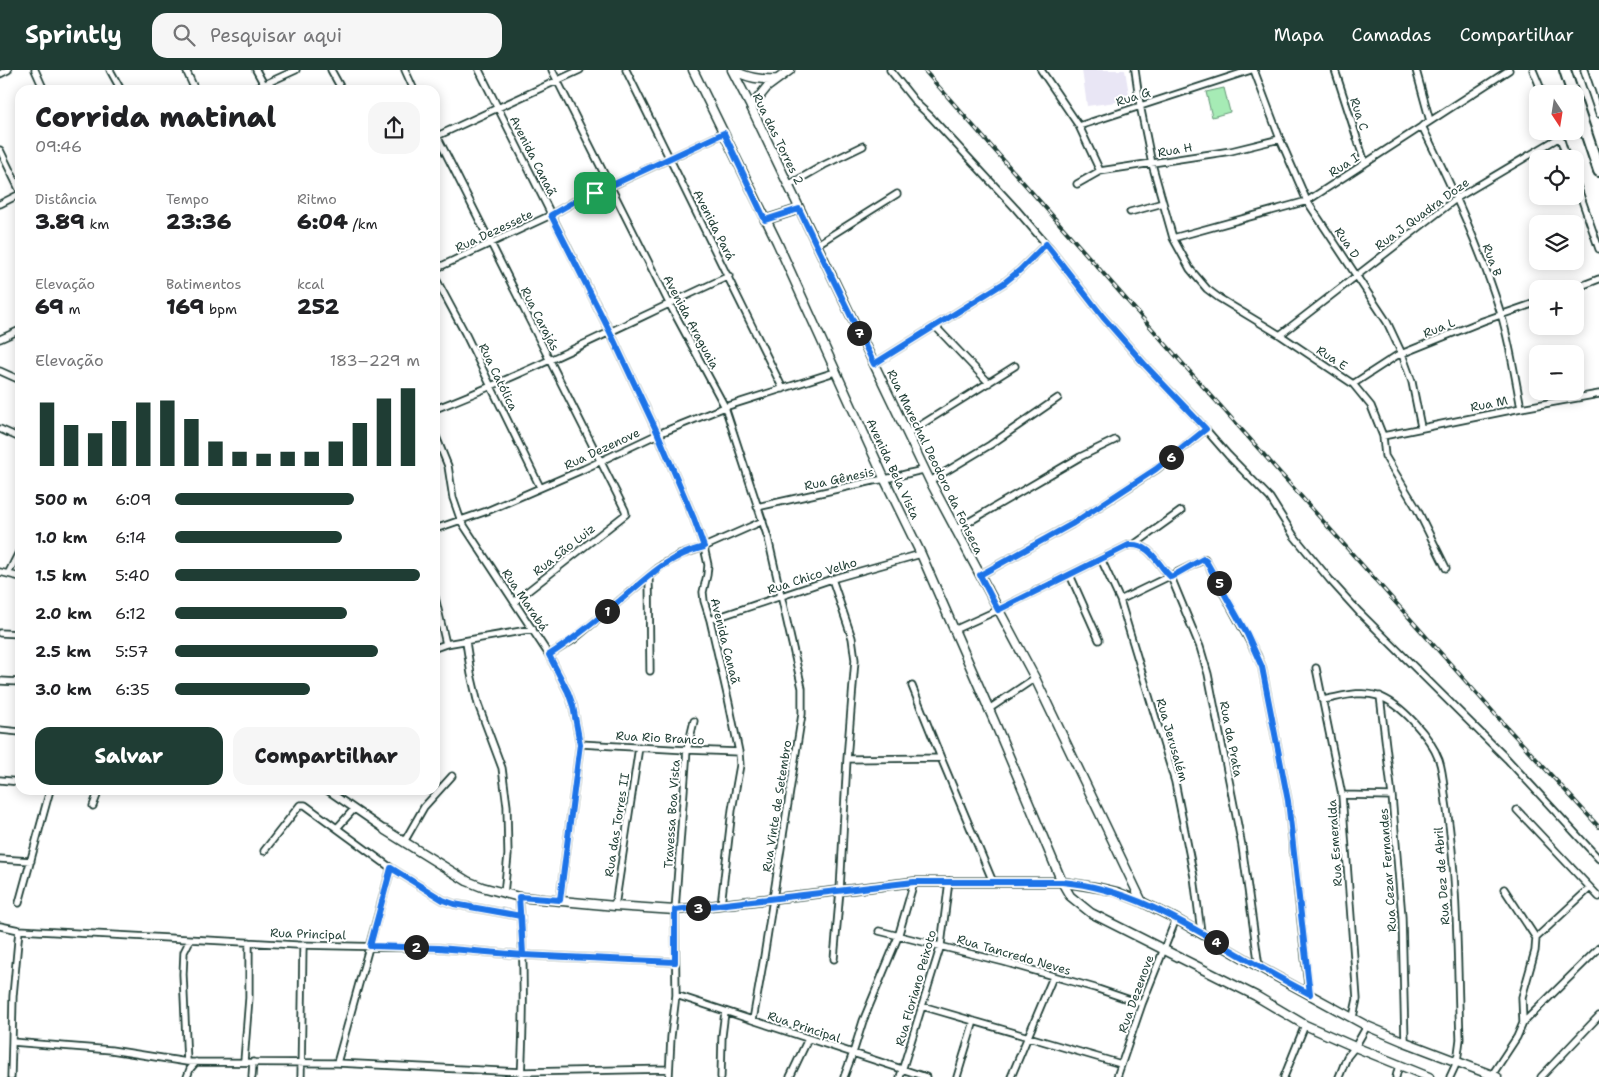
<!DOCTYPE html>
<html lang="pt">
<head>
<meta charset="utf-8">
<style>
  :root { --surface:#fff; --page:#f6f6f6; --text:#202124; --muted:#757577; --accent:#1f3d34 }
  body { margin:0; font-family:"Shantell Sans",sans-serif; background:var(--page); color:var(--text); height:100vh; display:flex; flex-direction:column; font-size:19px; white-space:nowrap }
  * { box-sizing:border-box; margin:0 }
  p { font-size:16px; color:var(--muted) }
  .icon { flex:none; width:28px; height:28px; fill:none; stroke:currentColor; stroke-width:2; stroke-linecap:round; stroke-linejoin:round }
  .map { position:relative; flex:1; overflow:hidden }
  .panel { position:absolute; left:15px; top:15px; width:425px; height:710px; display:flex; flex-direction:column; background:var(--surface); border-radius:15px; box-shadow:0 2px 12px #0003 }
  .panel>* { flex:none }
  .needle { width:32px; rotate:168deg }
  .fabs { position:absolute; left:1529px; top:15px; display:grid; gap:10px }
  .fabs a { display:grid; place-items:center; width:55px; height:55px; border-radius:10px; background:var(--surface); box-shadow:0 2px 12px #0003; font-size:25px }
  .pin { position:absolute; display:grid; place-items:center; width:42px; height:42px; color:#fff; margin:-21px; border-radius:10px; box-shadow:0 2px 8px #0006 }
  .km { position:absolute; width:25px; height:25px; margin:-12px; border-radius:50%; background:#222; color:#fff; font-size:14px; line-height:25px; text-align:center }
  .round { display:grid; place-items:center; flex:none; width:52px; height:52px; border-radius:15px; background:var(--page) }
  .head { display:flex; align-items:center; justify-content:space-between; height:85px; padding:0 20px }
  h1 { font-size:28px; font-weight:800; line-height:38px }
  .metrics { display:grid; grid-template-columns:repeat(3,1fr); gap:8px; height:85px; padding:5px 20px }
  .metrics div { display:grid; align-content:center }
  .metrics b { font-size:21px; font-weight:800 }
  .metrics small { font-size:14px; font-weight:400 }
  .metrics p { font-size:14px }
  .chart { height:140px; padding:10px 20px }
  .chart p { display:flex; justify-content:space-between }
  .chart svg { width:100%; height:90px; margin-top:5px; stroke:var(--accent); stroke-width:6 }
  .action { display:flex; gap:10px; margin-top:auto; padding:10px 20px }
  .action a { flex:1; height:58px; border-radius:15px; background:var(--accent); color:#fff; font-size:20px; font-weight:800; line-height:58px; text-align:center }
  .action a+a { background:var(--page); color:var(--text) }
  ul { padding:0 20px; list-style:none; font-size:16px }
  li { display:grid; grid-template-columns:80px 60px 1fr; align-items:center; height:38px }
  li i { height:12px; border-radius:6px; background:var(--accent) }
  header { display:flex; align-items:center; gap:30px; box-sizing:border-box; height:70px; padding:0 25px; background:var(--accent); color:#fff }
  header strong { font-size:24px }
  nav { display:flex; gap:28px; margin-inline-start:auto; font-size:18px }
  .search { width:350px; height:45px; background:var(--page); display:flex; align-items:center; gap:12px; box-sizing:border-box; padding:0 18px; border-radius:15px; color:var(--muted); font-size:19px }
  .map>svg:first-child { display:block }
</style>
</head>
<body>
<header>
<strong>Sprintly</strong>
<div class="search"><svg class="icon" aria-label="search" viewBox="0 0 24 24"><circle cx="10" cy="10" r="6"/><path d="M15 15l6 6"/></svg>Pesquisar aqui</div>
<nav><a>Mapa</a><a>Camadas</a><a>Compartilhar</a></nav>
</header>
<div class="map">
<svg width="1599" height="1007" viewBox="0 0 1599 1007">
  <rect width="100%" height="100%" fill="#fff"/>
  <filter id="ink" filterUnits="userSpaceOnUse"><feTurbulence type="fractalNoise" baseFrequency=".02" numOctaves="2"/><feDisplacementMap in="SourceGraphic" scale="10" xChannelSelector="R" yChannelSelector="G"/><feConvolveMatrix kernelMatrix="1 2 1 2 8 2 1 2 1" color-interpolation-filters="sRGB"/></filter>
  <g filter="url(#ink)">
    <path fill="#e9e6f5" d="M 1082,0 L 1125,0 L 1130,30 L 1087,36 Z"/>
    <path fill="#a6ebb5" stroke="#629474" d="M 1224,18 L 1230,42 L 1212,47 L 1206,22 Z"/>
    <g fill="none" stroke-linecap="round" stroke-linejoin="round">
      <g stroke="#1f3d34" stroke-width="9">
        <path id="street" d="M 35,0 L 44,20
          M 110,0 L 121,20
          M 186,0 L 195,20
          M 256,0 L 267,20
          M 331,0 L 342,20
          M 405,0 L 414,20
          M 479,0 L 610,262 L 658,364 L 694,449 L 704,477 L 708,495 L 707,505 L 703,522 L 704,531 L 710,550 L 729,633 L 739,682 L 740,695 L 732,740 L 721,835
          M 552,0 L 669,233 L 725,337 L 768,468 L 802,618 L 802,644 L 763,893 L 753,950
          M 626,0 L 783,319
          M 890,0 L 917,34 L 930,46 L 1016,139 L 1046,174 L 1103,247 L 1146,296 L 1195,347 L 1228,385 L 1270,428 L 1294,466 L 1330,510 L 1359,542 L 1507,689 L 1599,789
          M 1041,0 L 1079,56 L 1100,101
          M 1135,0 L 1140,35 L 1152,94 L 1173,168 L 1190,199 L 1207,219 L 1219,228 L 1280,265 L 1353,314 L 1371,336 L 1383,366 L 1385,386 L 1417,439 L 1446,498
          M 1254,0 L 1280,69 L 1307,131 L 1387,252 L 1402,284 L 1412,312 L 1421,357
          M 1335,0 L 1365,93
          M 1416,0 L 1430,51
          M 1533,0 L 1543,24
          M 1584,0 L 1599,44
          M 0,4 L 8,0
          M 252,20 L 296,0
          M 1079,56 L 1251,0
          M 1422,56 C 1452,117 1481,179 1501,244 C 1510,274 1515,307 1521,338
          M 1558,61 L 1567,89
          M 435,62 L 625,440 L 626,444 L 514,532
          M 435,67 L 580,0
          M 0,80 L 20,121
          M 1575,110 L 1599,179
          M 1077,114 L 1100,101 L 1231,81 L 1280,69
          M 789,115 L 824,95 L 863,76
          M 0,134 L 20,124
          M 1130,142 L 1163,133
          M 1173,168 L 1307,131 L 1509,0
          M 816,175 L 897,124
          M 435,199 L 551,145 L 577,130 L 611,116 L 724,63
          M 435,207 L 465,263 L 540,417
          M 1573,219 L 1599,209
          M 935,256 L 989,313
          M 1280,265 L 1457,128 L 1560,67
          M 0,269 L 20,260
          M 874,294 L 1004,213 L 1020,200 L 1046,174
          M 0,301 L 20,310
          M 1353,314 L 1396,286 L 1483,251 L 1538,232
          M 435,339 C 535,300 631,251 729,206
          M 0,359 L 20,368
          M 908,363 L 1015,296
          M 435,364 L 448,396 L 453,428 L 461,451 L 549,585 L 568,622 L 573,636 L 580,674 L 560,830
          M 1383,366 L 1521,338 L 1599,324
          M 930,411 L 990,375 L 1058,328
          M 757,437 L 873,411 C 890,409 907,403 924,400
          M 435,459 L 487,441 L 584,399 L 658,364 L 725,337 L 835,302
          M 955,460 L 1080,387 L 1115,370
          M 1135,474 L 1181,441
          M 1101,489 L 1120,530 L 1175,712 L 1194,807 L 1201,862
          M 0,502 L 20,507
          M 8,504 L 20,480
          M 980,505 L 1072,454 L 1157,399 L 1206,359
          M 1070,505 L 1099,570
          M 649,506 L 650,601
          M 832,509 L 852,568 L 855,590 L 847,689 L 840,820 L 834,889
          M 435,527 L 446,574
          M 1120,530 L 1205,489 L 1257,585 L 1262,597 L 1288,731 L 1309,924
          M 710,550 L 832,509 L 921,484
          M 954,560 L 998,540 L 1129,475 C 1151,472 1157,495 1171,507 L 1200,577 L 1208,604 L 1242,776 L 1259,897
          M 0,563 L 20,564
          M 466,572 L 471,604 L 478,634 L 502,698 L 507,736 L 508,785 L 504,824
          M 435,578 L 446,574 L 533,559
          M 549,585 L 573,570 L 662,495 L 680,485 L 704,477 L 763,451
          M 1316,598 L 1342,725 L 1357,929 L 1353,947
          M 0,611 L 20,612
          M 912,616 L 941,688 L 993,812
          M 1380,626 L 1392,726 L 1402,847 L 1405,972
          M 1322,630 C 1341,627 1359,620 1378,626 C 1401,633 1431,668 1439,690 C 1444,705 1444,723 1447,739 C 1458,814 1457,892 1460,969 L 1457,992 L 1450,1007
          M 989,639 L 1035,608
          M 0,660 L 20,662
          M 580,674 L 687,680 L 739,682
          M 847,689 L 941,688
          M 0,710 L 20,712
          M 327,720 L 385,760
          M 1342,725 L 1392,726
          M 93,736 L 99,720
          M 1517,740 L 1599,827
          M 337,758 L 354,739
          M 404,772 L 424,737 L 452,706
          M 264,781 L 300,735 L 305,735 L 391,798 L 443,830 L 454,834 L 521,846
          M 0,789 L 31,791
          M 519,827 C 525,887 524,947 521,1007
          M 19,833 L 50,720
          M 615,836 L 639,677
          M 0,856 L 19,860 L 297,875 L 439,878 L 523,885 L 675,892
          M 879,861 L 1004,892 L 1095,918 L 1142,934
          M 1536,868 L 1590,818
          M 676,925 L 926,1007
          M 922,936 L 1121,994
          M 1523,953 L 1599,878
          M 12,972 L 13,926 L 19,860
          M 244,991 L 249,928 L 249,872
          M 187,992 L 183,904 L 184,882 L 190,870
          M 337,993 L 391,798
          M 1492,1005 L 1517,967 L 1523,953 L 1522,927 L 1535,881 L 1536,868 L 1504,819
          M 11,1007 L 12,972 L 111,980 L 187,992 L 337,993 L 522,1002 L 669,999
          M 187,1007 L 190,999 L 196,992
          M 252,1007 L 253,992
          M 301,1007 L 303,875
          M 669,1007 L 671,967 L 676,925 L 675,840 L 687,680 L 694,651
          M 721,1007 L 722,966 L 725,942
          M 790,1007 L 808,969
          M 844,1007 L 853,983 L 863,951 L 898,867 L 914,812
          M 900,1007 L 941,875 L 949,811
          M 957,1007 L 974,951
          M 1011,1007 L 1053,907
          M 1117,1007 L 1142,934 L 1176,849
          M 1284,1007 L 1305,955
          M 1339,1007 L 1347,987 L 1355,977 L 1367,956
          M 1396,1007 L 1399,995
          M 1541,1007 L 1599,946"/>
      </g>
      <g stroke="#1f3d34" stroke-width="11">
        <path id="secondary" d="M 693,0 L 777,172 L 885,410 L 921,484 L 995,653 L 1062,812 L 1070,826 L 1091,843 L 1256,926 L 1305,955 L 1355,977 L 1429,1007
          M 732,0 L 751,37 L 930,411 L 1035,608 L 1142,832
          M 733,0 C 748,8 760,10 777,9
          M 751,37 L 767,17 L 790,0
          M 765,150 L 799,139
          M 385,760 L 467,811 L 482,817 L 519,827 L 615,836 L 675,840 L 914,812 L 1062,812 L 1100,818 L 1117,822 L 1142,832 L 1176,849 L 1259,897 L 1367,956 L 1405,972 L 1497,1007"/>
      </g>
      <g stroke="#1f3d34" stroke-width="14">
        <path id="highway" d="M 1565,0 L 1573,24
          M 1575,30 L 1599,101"/>
      </g>
      <use href="#street" stroke="#fff" stroke-width="5.5"/>
      <use href="#secondary" stroke="#fff" stroke-width="8"/>
      <use href="#highway" stroke="#fff" stroke-width="10"/>
      <g stroke="#1f3d34" stroke-width="4">
        <path id="rail" d="M 924,0 L 1191,303 L 1503,653 L 1599,757"/>
      </g>
      <use href="#rail" stroke="#fff" stroke-width="2" stroke-dasharray="5.5" stroke-linecap="butt"/>
    </g>
  </g>
  <g fill="none" stroke-linecap="round" stroke-linejoin="round" filter="url(#ink)">
    <g stroke="#fff" stroke-width="10">
      <path id="route" d="M 595,123 L 577,130 L 551,145 L 610,262 L 658,364 L 694,449 L 704,477 C 668,486 650,505 623,528 C 599,548 576,568 549,585 L 568,622 L 573,636 L 580,674 L 560,830 L 519,827 L 523,885 L 439,878 L 370,876 L 391,798 L 443,830 L 454,834 L 521,846 L 523,885 L 675,892 L 675,840 L 914,812 L 1062,812 C 1130,818 1185,853 1243,887 C 1265,900 1287,912 1310,924 L 1288,731 L 1262,597 L 1247,564 L 1206,491 L 1203,489 L 1171,507 C 1157,495 1152,473 1129,475 L 998,540 L 980,505 L 1072,454 L 1156,399 L 1206,359 L 1146,296 L 1103,247 L 1046,174 L 1020,200 L 1004,213 L 874,294 L 799,139 L 765,150 L 724,63 L 595,123"/>
    </g>
    <use href="#route" stroke="#1a73e8" stroke-width="6"/>
  </g>
  <g text-anchor="middle" dominant-baseline="central" stroke-width="4" stroke-linejoin="round" paint-order="stroke">
    <g font-size="12" fill="#1f3d34" stroke="#fff">
      <text transform="translate(1133 27) rotate(-18)">Rua G</text>
      <text transform="translate(1359 44) rotate(72)">Rua C</text>
      <text transform="translate(778 69) rotate(64)">Rua das Torres 2</text>
      <text transform="translate(1175 80) rotate(-10)">Rua H</text>
      <text transform="translate(533 86) rotate(63)">Avenida Canaã</text>
      <text transform="translate(1344 95) rotate(-33)">Rua I</text>
      <text transform="translate(1422 144) rotate(-36)">Rua J Quadra Doze</text>
      <text transform="translate(714 155) rotate(63)">Avenida Pará</text>
      <text transform="translate(494 161) rotate(-25)">Rua Dezessete</text>
      <text transform="translate(1347 173) rotate(56)">Rua D</text>
      <text transform="translate(1492 190) rotate(69)">Rua B</text>
      <text transform="translate(540 249) rotate(63)">Rua Carajás</text>
      <text transform="translate(691 252) rotate(62)">Avenida Araguaia</text>
      <text transform="translate(1439 258) rotate(-22)">Rua L</text>
      <text transform="translate(1332 288) rotate(33)">Rua E</text>
      <text transform="translate(498 307) rotate(64)">Rua Católica</text>
      <text transform="translate(1489 334) rotate(-11)">Rua M</text>
      <text transform="translate(602 379) rotate(-25)">Rua Dezenove</text>
      <text transform="translate(935 392) rotate(64)">Rua Marechal Deodoro da Fonseca</text>
      <text transform="translate(893 399) rotate(65)">Avenida Bela Vista</text>
      <text transform="translate(839 409) rotate(-12)">Rua Gênesis</text>
      <text transform="translate(564 480) rotate(-38)">Rua São Luiz</text>
      <text transform="translate(812 506) rotate(-18)">Rua Chico Velho</text>
      <text transform="translate(525 530) rotate(56)">Rua Marabá</text>
      <text transform="translate(725 571) rotate(76)">Avenida Canaã</text>
      <text transform="translate(660 668) rotate(3)">Rua Rio Branco</text>
      <text transform="translate(1231 669) rotate(79)">Rua da Prata</text>
      <text transform="translate(1172 670) rotate(74)">Rua Jerusalém</text>
      <text transform="translate(777 736) rotate(-81)">Rua Vinte de Setembro</text>
      <text transform="translate(672 744) rotate(-86)">Travessa Boa Vista</text>
      <text transform="translate(617 755) rotate(-81)">Rua das Torres II</text>
      <text transform="translate(1335 773) rotate(-94)">Rua Esmeralda</text>
      <text transform="translate(1388 800) rotate(-94)">Rua Cezar Fernandes</text>
      <text transform="translate(1442 806) rotate(-94)">Rua Dez de Abril</text>
      <text transform="translate(308 864) rotate(2)">Rua Principal</text>
      <text transform="translate(1014 885) rotate(16)">Rua Tancredo Neves</text>
      <text transform="translate(916 918) rotate(-74)">Rua Floriano Peixoto</text>
      <text transform="translate(1136 924) rotate(-70)">Rua Dezenove</text>
      <text transform="translate(804 957) rotate(18)">Rua Principal</text>
    </g>
  </g>
</svg>
<div class="fabs">
<a><svg class="needle" viewBox="-14 -14 28 28"><path d="M0-13l5 13h-10z" fill="#e53935"/><path d="M0 13l5-13h-10z" fill="#757577"/></svg></a>
<a><svg class="icon" aria-label="locate" viewBox="0 0 24 24"><circle cx="12" cy="12" r="6"/><path d="M12 2v4M12 18v4M2 12h4M18 12h4"/></svg></a>
<a><svg class="icon" aria-label="layers" viewBox="0 0 24 24"><path d="M12 4l9 5-9 5-9-5zM3 14l9 5 9-5"/></svg></a>
<a>+</a>
<a>−</a>
</div>
<div class="pin" style="left:595px;top:123px;background:#1e9e55"><svg class="icon" aria-label="arrive" viewBox="0 0 24 24"><path d="M6 21V4h12l-3 4 3 4H6"/></svg></div>
<b class="km" style="left:607px;top:541px">1</b>
<b class="km" style="left:416px;top:877px">2</b>
<b class="km" style="left:698px;top:838px">3</b>
<b class="km" style="left:1216px;top:872px">4</b>
<b class="km" style="left:1219px;top:513px">5</b>
<b class="km" style="left:1171px;top:387px">6</b>
<b class="km" style="left:859px;top:263px">7</b>
<section class="panel">
<div class="head"><div><h1>Corrida matinal</h1><p>09:46</p></div><a class="round"><svg class="icon" aria-label="share" viewBox="0 0 24 24"><path d="M12 15V3M7 8l5-5 5 5M5 13v7h14v-7"/></svg></a></div>
<div class="metrics">
<div><p>Distância</p><b>3.89<small> km</small></b></div>
<div><p>Tempo</p><b>23:36</b></div>
<div><p>Ritmo</p><b>6:04<small> /km</small></b></div>
</div>
<div class="metrics">
<div><p>Elevação</p><b>69<small> m</small></b></div>
<div><p>Batimentos</p><b>169<small> bpm</small></b></div>
<div><p>kcal</p><b>252</b></div>
</div>
<div class="chart"><p><span>Elevação</span>183–229 m</p>
<svg viewBox="0 0 160 44" preserveAspectRatio="none"><path d="M5 44V13M15 44V24M25 44V28M35 44V22M45 44V13M55 44V12M65 44V21M75 44V32M85 44V37M95 44V38M105 44V37M115 44V37M125 44V32M135 44V23M145 44V11M155 44V6"/></svg>
</div>
<ul>
<li><b>500 m</b>6:09<i style="width:73%"></i></li>
<li><b>1.0 km</b>6:14<i style="width:68%"></i></li>
<li><b>1.5 km</b>5:40<i style="width:100%"></i></li>
<li><b>2.0 km</b>6:12<i style="width:70%"></i></li>
<li><b>2.5 km</b>5:57<i style="width:83%"></i></li>
<li><b>3.0 km</b>6:35<i style="width:55%"></i></li>
</ul>
<div class="action"><a>Salvar</a><a>Compartilhar</a></div>
</section>
</div>
</body>
</html>
